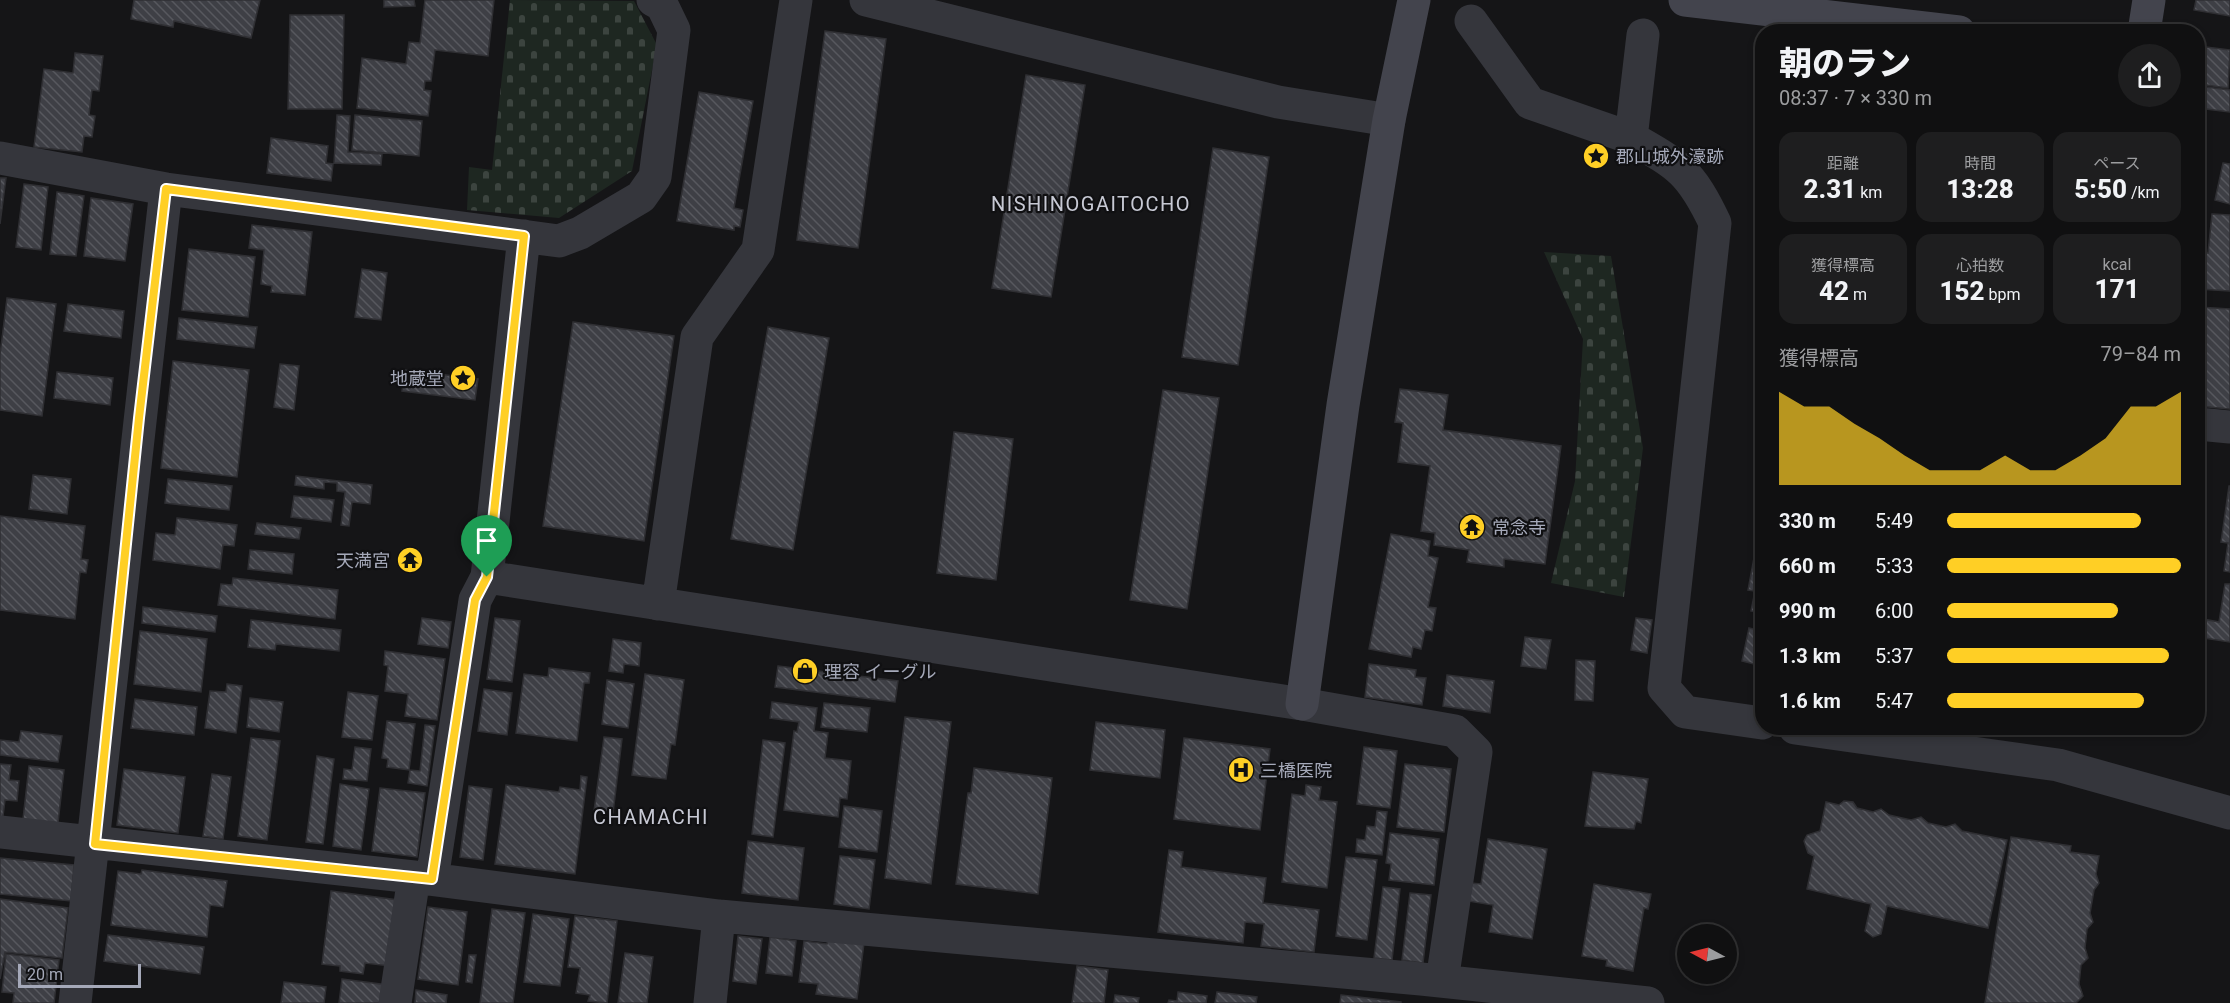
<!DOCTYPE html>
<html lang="ja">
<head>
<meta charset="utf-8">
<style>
  :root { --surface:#101011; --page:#1e1e1f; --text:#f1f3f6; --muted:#9c9d9f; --line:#303031; --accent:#ffcf25 }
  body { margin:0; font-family:Roboto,"Noto Sans JP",sans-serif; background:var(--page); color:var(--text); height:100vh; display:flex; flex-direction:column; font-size:22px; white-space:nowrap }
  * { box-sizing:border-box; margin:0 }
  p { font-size:20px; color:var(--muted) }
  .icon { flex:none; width:33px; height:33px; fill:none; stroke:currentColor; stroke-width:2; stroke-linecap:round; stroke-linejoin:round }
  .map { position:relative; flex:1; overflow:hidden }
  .panel { position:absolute; left:1755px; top:24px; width:450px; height:711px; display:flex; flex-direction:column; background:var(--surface); border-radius:24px; box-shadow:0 3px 9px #0003,0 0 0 2px var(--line) }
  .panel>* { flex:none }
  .needle { width:39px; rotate:277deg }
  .controls { position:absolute; left:1677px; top:924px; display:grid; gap:12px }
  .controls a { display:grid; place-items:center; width:60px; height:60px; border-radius:50%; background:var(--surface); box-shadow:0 3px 9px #0003,0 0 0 2px var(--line); font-size:30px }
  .scale { position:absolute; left:18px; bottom:15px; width:123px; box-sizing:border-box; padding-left:6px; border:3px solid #a5a9b9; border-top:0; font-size:16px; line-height:21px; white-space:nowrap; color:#a5a9b9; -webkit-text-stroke:4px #101012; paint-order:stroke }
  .pin { position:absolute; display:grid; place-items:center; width:51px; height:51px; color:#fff; margin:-62px -26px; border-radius:50% 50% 50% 0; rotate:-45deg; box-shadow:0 0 6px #0007 }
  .pin .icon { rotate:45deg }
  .round { display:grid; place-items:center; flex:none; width:63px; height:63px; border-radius:32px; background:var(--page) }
  .overview { display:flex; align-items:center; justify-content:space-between; height:102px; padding:0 24px }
  h1 { font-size:33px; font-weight:800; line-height:45px }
  .figures { display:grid; grid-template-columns:repeat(3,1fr); gap:9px; height:102px; padding:6px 24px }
  .figures div { display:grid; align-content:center; border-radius:15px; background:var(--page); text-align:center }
  .figures b { font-size:26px; font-weight:800 }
  .figures small { font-size:16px; font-weight:400 }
  .figures p { font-size:16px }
  .chart { height:168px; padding:12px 24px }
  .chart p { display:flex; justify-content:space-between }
  .chart svg { width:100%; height:108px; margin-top:6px; fill:var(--accent); opacity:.7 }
  ul { padding:0 24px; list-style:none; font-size:20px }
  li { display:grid; grid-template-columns:96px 72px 1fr; align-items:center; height:45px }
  li i { height:15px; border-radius:8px; background:var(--accent) }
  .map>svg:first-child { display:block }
</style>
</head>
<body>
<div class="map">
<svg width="2230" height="1003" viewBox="0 0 2230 1003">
  <defs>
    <pattern id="cemetery-stones" width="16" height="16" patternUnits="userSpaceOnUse" patternTransform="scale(1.5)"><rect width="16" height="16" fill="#1e2721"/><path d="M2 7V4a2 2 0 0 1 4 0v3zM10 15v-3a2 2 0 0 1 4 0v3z" fill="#3c443f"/></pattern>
    <pattern id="building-back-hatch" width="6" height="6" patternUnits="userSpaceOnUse" patternTransform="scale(1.5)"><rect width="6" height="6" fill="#3e3f45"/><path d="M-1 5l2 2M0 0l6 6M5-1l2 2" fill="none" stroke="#57585e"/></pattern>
  </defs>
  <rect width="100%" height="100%" fill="#151517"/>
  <path fill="url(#cemetery-stones)" d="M 510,0 L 634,1 L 657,45 L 632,171 L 559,218 L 467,210 L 469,167 L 492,170 Z
    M 1544,252 L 1611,256 L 1643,448 L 1624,597 L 1551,583 L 1575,481 L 1583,339 Z"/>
  <path fill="url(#building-back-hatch)" stroke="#2f2f33" stroke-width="1.5" d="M 134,0 L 260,0 L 251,38 L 174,21 L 173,27 L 131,19 Z
    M 384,0 L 414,0 L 415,6 L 384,7 Z
    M 425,0 L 494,0 L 488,56 L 435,50 L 431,81 L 425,81 L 424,90 L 431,91 L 428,116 L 357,108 L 362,58 L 406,64 L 409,42 L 420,43 Z
    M 2196,0 L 2230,0 L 2230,16 L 2194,10 Z
    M 290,15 L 344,15 L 342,109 L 288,109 Z
    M 825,31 L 886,39 L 858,248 L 797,240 Z
    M 2198,46 L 2230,50 L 2228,88 L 2198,84 Z
    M 75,53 L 103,56 L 99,91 L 92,90 L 89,115 L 95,116 L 92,137 L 84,136 L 82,152 L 34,147 L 44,69 L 73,73 Z
    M 1026,75 L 1085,85 L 1051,297 L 992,288 Z
    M 2198,86 L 2230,90 L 2230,112 L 2198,108 Z
    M 699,92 L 753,101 L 734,208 L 743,210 L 740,227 L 734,226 L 734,230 L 677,221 Z
    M 337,115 L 350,116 L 348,152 L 382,154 L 381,165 L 334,163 Z
    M 355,115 L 422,121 L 419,156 L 352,150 Z
    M 271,138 L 328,146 L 326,163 L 333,164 L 331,181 L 267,173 Z
    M 1213,148 L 1269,157 L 1238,365 L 1182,357 Z
    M 2223,163 L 2230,164 L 2230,204 L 2215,200 Z
    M 0,178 L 6,178 L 0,224 Z
    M 24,184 L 48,187 L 41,250 L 16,247 Z
    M 57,192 L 84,196 L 76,256 L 50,254 Z
    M 91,198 L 133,204 L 125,261 L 84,256 Z
    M 2212,214 L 2230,215 L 2230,291 L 2198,289 L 2200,252 L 2208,253 Z
    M 252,225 L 312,232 L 305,295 L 271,292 L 272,286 L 261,284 L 264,250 L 249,248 Z
    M 189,249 L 255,257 L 248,317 L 182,310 Z
    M 362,269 L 387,273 L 381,320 L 355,317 Z
    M 7,298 L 56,304 L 42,416 L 0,410 L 0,355 Z
    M 68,304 L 124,311 L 121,338 L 64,331 Z
    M 2198,307 L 2230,309 L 2230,409 L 2198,406 Z
    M 179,318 L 257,327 L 254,348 L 177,339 Z
    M 573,322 L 674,336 L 644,541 L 543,526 Z
    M 768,327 L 829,338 L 793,550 L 731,539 Z
    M 173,361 L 249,370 L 237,477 L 161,468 Z
    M 280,364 L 299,366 L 294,410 L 274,407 Z
    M 405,370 L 478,379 L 475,400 L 402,391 Z
    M 57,372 L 113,378 L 110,405 L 54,398 Z
    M 1400,389 L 1448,395 L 1443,430 L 1561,446 L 1545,564 L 1504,559 L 1504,567 L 1467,562 L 1469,550 L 1434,545 L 1435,533 L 1421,531 L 1430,466 L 1398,462 L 1403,423 L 1395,422 Z
    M 1163,390 L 1219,398 L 1187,609 L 1130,600 Z
    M 954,432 L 1013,439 L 996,580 L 937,573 Z
    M 33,475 L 71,479 L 67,514 L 29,509 Z
    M 296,476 L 372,485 L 370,504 L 352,502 L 349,526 L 341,525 L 345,492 L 337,491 L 337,483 L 324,482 L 324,489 L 295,485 Z
    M 168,479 L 232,486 L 229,510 L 165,503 Z
    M 2229,486 L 2230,486 L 2230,572 L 2224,571 L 2228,543 L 2221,542 Z
    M 294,496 L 334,500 L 331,522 L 291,517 Z
    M 0,516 L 85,526 L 81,559 L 88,560 L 86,573 L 80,572 L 75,619 L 0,610 Z
    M 177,518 L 237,525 L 234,546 L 223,545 L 220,569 L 153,560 L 156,533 L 175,535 Z
    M 257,523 L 301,528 L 299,539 L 255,534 Z
    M 1391,534 L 1430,541 L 1428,556 L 1438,558 L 1428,607 L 1436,608 L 1432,631 L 1425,630 L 1421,649 L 1413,647 L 1411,657 L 1369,649 Z
    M 1756,547 L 1762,549 L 1762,613 L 1751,611 L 1755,591 L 1748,590 Z
    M 250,550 L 294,554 L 292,574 L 248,569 Z
    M 233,578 L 338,590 L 335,619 L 218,605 L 221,584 L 232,585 Z
    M 2225,584 L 2230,584 L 2230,642 L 2198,637 L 2198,618 L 2219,622 Z
    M 143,607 L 217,616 L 215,632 L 142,623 Z
    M 422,618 L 451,622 L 448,648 L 418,644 Z
    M 495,618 L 520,621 L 512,682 L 487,679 Z
    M 1636,618 L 1652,620 L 1647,653 L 1631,650 Z
    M 251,620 L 341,630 L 339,651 L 276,644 L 275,650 L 248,647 Z
    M 1749,628 L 1762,631 L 1762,666 L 1742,661 Z
    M 140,631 L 207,639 L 201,692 L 134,684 Z
    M 1525,637 L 1551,640 L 1546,669 L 1521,666 Z
    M 613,639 L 641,643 L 639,666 L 624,664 L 623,673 L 609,671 Z
    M 385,651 L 445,659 L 437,720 L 405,716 L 408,694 L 385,691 L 388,666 L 384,665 Z
    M 1576,660 L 1595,661 L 1593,701 L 1575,700 Z
    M 1369,664 L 1416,670 L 1415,677 L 1426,678 L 1422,705 L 1365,697 Z
    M 778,666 L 898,681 L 895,702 L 775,687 Z
    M 549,668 L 590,673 L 589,683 L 584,683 L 577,741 L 516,733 L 524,674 L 548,677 Z
    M 645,674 L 684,680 L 675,745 L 671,744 L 666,779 L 632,775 Z
    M 1447,675 L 1494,681 L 1490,713 L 1443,706 Z
    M 607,680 L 634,684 L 628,728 L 602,724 Z
    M 227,684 L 242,686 L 236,733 L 205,728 L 210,691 L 226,692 Z
    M 484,689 L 512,693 L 507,735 L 478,731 Z
    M 348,692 L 378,696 L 372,740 L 342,737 Z
    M 250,698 L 283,702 L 279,732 L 247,727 Z
    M 135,699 L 197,707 L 194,735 L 131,728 Z
    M 772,702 L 817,708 L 814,731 L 828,733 L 825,758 L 851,761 L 847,799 L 840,798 L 838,817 L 784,810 L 794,731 L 797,732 L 799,722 L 770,718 Z
    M 824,703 L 870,708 L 867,732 L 821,727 Z
    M 905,717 L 951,722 L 931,884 L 885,878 Z
    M 387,721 L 415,724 L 409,770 L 387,767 L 388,759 L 382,758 Z
    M 1096,722 L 1165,730 L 1160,778 L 1090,770 Z
    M 425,725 L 435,726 L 427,786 L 408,783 L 410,770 L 420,771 Z
    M 21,731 L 62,736 L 58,762 L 0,755 L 0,740 L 19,742 Z
    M 604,737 L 622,739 L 613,813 L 594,811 Z
    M 251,738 L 280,741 L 267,840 L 238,836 Z
    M 1184,738 L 1270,749 L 1260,830 L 1174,819 Z
    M 763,740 L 785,743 L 773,837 L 752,834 Z
    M 355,747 L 371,749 L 367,781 L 343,779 L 344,769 L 352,770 Z
    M 1364,747 L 1397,751 L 1390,808 L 1357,804 Z
    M 317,756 L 334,759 L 323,844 L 306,842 Z
    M 0,764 L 11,765 L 9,780 L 19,781 L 17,801 L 5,800 L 2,824 L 0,824 Z
    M 1405,764 L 1451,769 L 1444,832 L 1397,827 Z
    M 29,766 L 64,770 L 58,823 L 23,819 Z
    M 974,768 L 1052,778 L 1038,894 L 956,884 L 968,793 L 971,793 Z
    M 124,769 L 185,777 L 178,833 L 117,825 Z
    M 1593,772 L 1648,779 L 1641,823 L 1636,821 L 1634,829 L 1585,826 Z
    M 212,774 L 231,777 L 223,839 L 203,836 Z
    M 581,776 L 587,777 L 575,874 L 495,864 L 506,785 L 559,792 L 560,787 L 580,790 Z
    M 340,784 L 369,789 L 361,850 L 333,846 Z
    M 1306,785 L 1321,787 L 1319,800 L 1337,802 L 1327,888 L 1282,882 L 1292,794 L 1305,796 Z
    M 469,786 L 492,789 L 483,860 L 460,857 Z
    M 380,788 L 425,793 L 417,857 L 372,851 Z
    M 1844,801 L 1853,802 L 1857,808 L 1873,812 L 1881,809 L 1889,815 L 1911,820 L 1921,817 L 1928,823 L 1946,827 L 1955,824 L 1962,831 L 2007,840 L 1988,928 L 1887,906 L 1881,934 L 1873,937 L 1865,931 L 1871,904 L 1807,889 L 1814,856 L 1808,853 L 1804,841 L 1807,835 L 1820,831 L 1826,802 L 1839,805 Z
    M 844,806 L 882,811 L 877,852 L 839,847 Z
    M 1377,811 L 1387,812 L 1382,855 L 1356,852 L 1357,839 L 1365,840 L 1367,826 L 1375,827 Z
    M 1390,833 L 1439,839 L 1434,885 L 1389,880 L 1391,864 L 1386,863 Z
    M 2011,837 L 2071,846 L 2070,852 L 2099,856 L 2096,874 L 2099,883 L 2094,890 L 2090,913 L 2093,922 L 2087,929 L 2085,948 L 2088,958 L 2081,965 L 2079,984 L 2083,996 L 2076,1003 L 1985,1003 Z
    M 1488,839 L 1547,849 L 1532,939 L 1489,932 L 1493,905 L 1468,901 L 1471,883 L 1481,884 Z
    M 748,841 L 804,848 L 798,900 L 742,893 Z
    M 1169,850 L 1183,852 L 1181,867 L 1266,878 L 1263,903 L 1319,910 L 1314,952 L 1261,946 L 1264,924 L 1245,922 L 1243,943 L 1158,932 Z
    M 840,856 L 875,860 L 869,909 L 834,904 Z
    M 1346,857 L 1377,860 L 1367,940 L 1336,936 Z
    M 0,858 L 74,865 L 71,901 L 0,894 Z
    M 142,870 L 227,881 L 223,907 L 210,905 L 207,937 L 111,925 L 118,871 L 141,874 Z
    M 1594,884 L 1651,894 L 1648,909 L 1644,908 L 1633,971 L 1606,966 L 1607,960 L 1582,956 Z
    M 1383,887 L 1400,889 L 1392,960 L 1374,958 Z
    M 331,891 L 398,900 L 390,966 L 365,963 L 363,974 L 340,971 L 340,966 L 322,964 Z
    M 1410,893 L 1431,895 L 1423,963 L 1402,960 Z
    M 0,899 L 68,908 L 62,958 L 5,952 L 0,979 Z
    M 428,907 L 467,912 L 458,985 L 418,979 Z
    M 492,909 L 525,913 L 513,1003 L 480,1003 Z
    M 533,914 L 569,919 L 560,986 L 524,982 Z
    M 575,916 L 617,921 L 607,1003 L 588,1001 L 590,995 L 576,993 L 580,968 L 568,967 Z
    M 108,935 L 204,947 L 200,974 L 104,961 Z
    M 738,936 L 762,939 L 756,984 L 733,981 Z
    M 770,937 L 796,941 L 792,976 L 766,973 Z
    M 828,939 L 864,943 L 857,999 L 816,994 L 818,984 L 799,982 L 804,941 L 827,944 Z
    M 625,953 L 653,957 L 647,1003 L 618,1003 Z
    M 6,954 L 59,960 L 54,1003 L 13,1003 L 14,993 L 2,992 Z
    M 469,955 L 476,955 L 472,983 L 466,982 Z
    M 1077,966 L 1108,970 L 1104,1003 L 1072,1003 Z
    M 342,979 L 388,985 L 386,1003 L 339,1003 Z
    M 284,982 L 326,987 L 324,1003 L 281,1003 Z
    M 416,990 L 447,995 L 446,1003 L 415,1003 Z
    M 1178,992 L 1207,996 L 1206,1003 L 1168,1003 L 1169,1000 L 1177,1001 Z
    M 1217,992 L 1257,997 L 1256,1003 L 1215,1003 Z
    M 1115,995 L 1139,998 L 1138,1003 L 1114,1003 Z
    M 1341,995 L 1401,1002 L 1401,1003 L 1340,1003 Z"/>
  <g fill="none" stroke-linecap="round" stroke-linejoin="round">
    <path stroke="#35363c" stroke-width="33" d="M 866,0 L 1278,102 L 1389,120
      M 1471,21 L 1530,103 L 1631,138 L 1643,35
      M 1631,138 C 1679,165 1691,172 1715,223 L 1664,688 L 1685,712 L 1762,723
      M 0,158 L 166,189 L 559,241 L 580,233 L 641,197 L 655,177 L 674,30 L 662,5 L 653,0
      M 524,236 L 487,577 L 1302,704 L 1455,731 L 1476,752 L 1442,981
      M 2198,424 L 2230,427
      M 658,604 L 697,337 L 758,250 L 796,0
      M 1795,728 L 2058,765 L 2230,813
      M 0,832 L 414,877 L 719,916 L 1421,979 L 1648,1003
      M 432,879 L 475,600 L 487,577
      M 75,1003 L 166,189
      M 395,1003 L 414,877
      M 710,1003 L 719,916"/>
    <path stroke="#43444d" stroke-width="33" d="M 1685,0 L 1959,32
      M 2144,32 L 2149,0
      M 1302,704 L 1343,405 L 1389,120 L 1414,0"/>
  </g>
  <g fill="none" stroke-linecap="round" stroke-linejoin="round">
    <g stroke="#fff" stroke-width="12">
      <path id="route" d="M 166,189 L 524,236 L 487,577 L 475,600 L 432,879 L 95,844 L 139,418 Z"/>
    </g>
    <use href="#route" stroke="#ffcf25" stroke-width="8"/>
  </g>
  <defs>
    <g id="sight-disc" transform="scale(1.35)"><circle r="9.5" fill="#ffcf25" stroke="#101012"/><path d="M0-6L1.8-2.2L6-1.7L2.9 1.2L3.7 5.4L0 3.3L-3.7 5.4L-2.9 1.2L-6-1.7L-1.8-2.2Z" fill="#111"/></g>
    <g id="temple-disc" transform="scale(1.35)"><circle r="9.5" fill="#ffcf25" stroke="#101012"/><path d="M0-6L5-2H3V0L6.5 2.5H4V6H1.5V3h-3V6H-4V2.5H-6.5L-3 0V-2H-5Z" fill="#111"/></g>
    <g id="shop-disc" transform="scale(1.35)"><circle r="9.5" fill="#ffcf25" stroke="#101012"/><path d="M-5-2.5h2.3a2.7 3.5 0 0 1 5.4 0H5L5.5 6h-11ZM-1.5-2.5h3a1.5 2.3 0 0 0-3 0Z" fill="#111"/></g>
    <g id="hospital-disc" transform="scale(1.35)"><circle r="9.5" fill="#ffcf25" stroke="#101012"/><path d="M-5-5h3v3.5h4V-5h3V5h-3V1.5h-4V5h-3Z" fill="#111"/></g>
  </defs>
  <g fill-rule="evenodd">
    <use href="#sight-disc" x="1596" y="156"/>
    <use href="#sight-disc" x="463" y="378"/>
    <use href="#temple-disc" x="1472" y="527"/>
    <use href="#temple-disc" x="410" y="560"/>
    <use href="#shop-disc" x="805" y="671"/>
    <use href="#hospital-disc" x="1241" y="770"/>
  </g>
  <g text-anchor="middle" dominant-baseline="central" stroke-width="4.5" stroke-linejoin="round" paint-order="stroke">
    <g font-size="18" fill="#a5a9b9" stroke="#101012" text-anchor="start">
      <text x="1616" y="156">郡山城外濠跡</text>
      <text x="444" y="378" text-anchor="end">地蔵堂</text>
      <text x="1492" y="527">常念寺</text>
      <text x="390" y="560" text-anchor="end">天満宮</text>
      <text x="824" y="671">理容 イーグル</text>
      <text x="1260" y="770">三橋医院</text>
    </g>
    <g font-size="20" letter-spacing="1.5" fill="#c7c9d4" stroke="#101012">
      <text x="1091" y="204">NISHINOGAITOCHO</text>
      <text x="651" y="817">CHAMACHI</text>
    </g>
  </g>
</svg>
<div class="controls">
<a><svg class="needle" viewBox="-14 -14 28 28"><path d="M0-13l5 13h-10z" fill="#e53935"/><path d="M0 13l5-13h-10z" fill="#9c9d9f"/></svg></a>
</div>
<div class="scale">20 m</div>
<div class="pin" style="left:487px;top:577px;background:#1e9e55"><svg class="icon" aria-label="arrive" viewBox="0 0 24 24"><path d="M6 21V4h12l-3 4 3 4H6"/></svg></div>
<section class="panel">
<div class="overview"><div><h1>朝のラン</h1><p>08:37 · 7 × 330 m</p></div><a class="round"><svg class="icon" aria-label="share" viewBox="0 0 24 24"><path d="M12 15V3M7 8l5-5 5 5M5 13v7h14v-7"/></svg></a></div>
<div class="figures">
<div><p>距離</p><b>2.31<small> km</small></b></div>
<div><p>時間</p><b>13:28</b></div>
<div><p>ペース</p><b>5:50<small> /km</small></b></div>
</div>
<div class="figures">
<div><p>獲得標高</p><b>42<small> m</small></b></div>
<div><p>心拍数</p><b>152<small> bpm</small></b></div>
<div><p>kcal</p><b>171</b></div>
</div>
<div class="chart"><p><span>獲得標高</span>79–84 m</p>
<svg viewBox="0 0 160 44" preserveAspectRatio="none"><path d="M0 44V6L10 12L20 12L30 19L40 25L50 32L60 38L70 38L80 38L90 32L100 38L110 38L120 32L130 25L140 12L150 12L160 6V44z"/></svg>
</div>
<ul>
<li><b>330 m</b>5:49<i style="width:83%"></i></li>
<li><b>660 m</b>5:33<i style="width:100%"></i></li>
<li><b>990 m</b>6:00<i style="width:73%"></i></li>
<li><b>1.3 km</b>5:37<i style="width:95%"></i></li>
<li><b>1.6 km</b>5:47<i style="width:84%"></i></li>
</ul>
</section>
</div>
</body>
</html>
